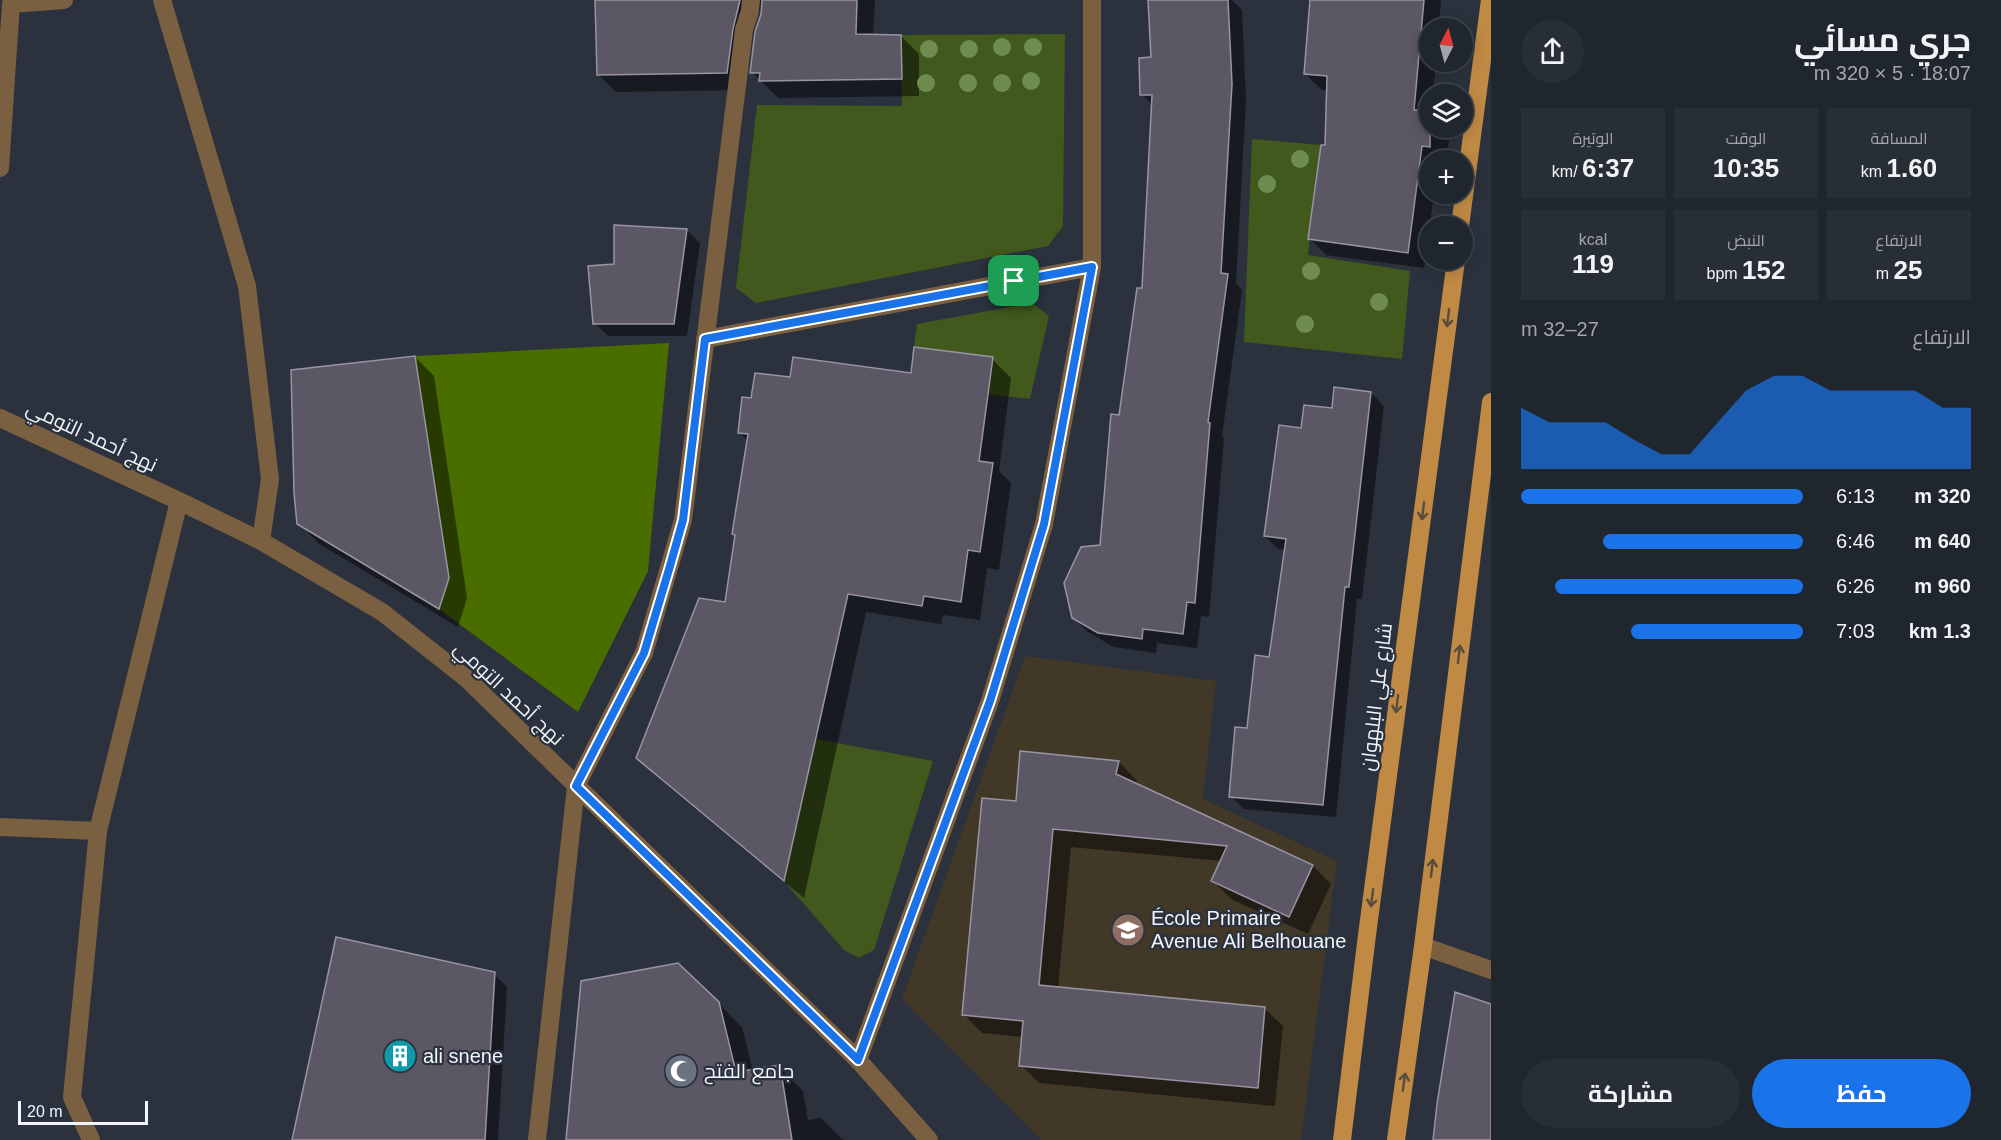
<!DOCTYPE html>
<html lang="ar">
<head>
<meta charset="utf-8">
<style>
  :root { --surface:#20262e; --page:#282e36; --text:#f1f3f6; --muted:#a2a5aa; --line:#3d434a; --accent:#1a73e8 }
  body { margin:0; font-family:Helvetica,Cairo,sans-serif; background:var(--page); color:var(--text); direction:rtl; height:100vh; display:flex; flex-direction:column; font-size:22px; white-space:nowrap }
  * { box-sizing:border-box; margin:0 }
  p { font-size:20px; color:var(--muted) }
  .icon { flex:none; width:33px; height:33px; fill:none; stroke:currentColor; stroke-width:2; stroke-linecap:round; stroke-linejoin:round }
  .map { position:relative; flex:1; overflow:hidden; direction:ltr }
  .side { display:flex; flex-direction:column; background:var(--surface); width:510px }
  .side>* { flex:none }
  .needle { width:39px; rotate:6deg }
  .controls { position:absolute; left:1419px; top:18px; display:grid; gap:12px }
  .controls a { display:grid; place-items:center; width:54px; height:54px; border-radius:50%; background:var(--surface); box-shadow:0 3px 15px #0003,0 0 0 2px var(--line); font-size:30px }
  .scale { position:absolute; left:18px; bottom:15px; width:130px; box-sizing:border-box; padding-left:6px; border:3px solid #f0f5fd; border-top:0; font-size:16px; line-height:21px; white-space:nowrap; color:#f0f5fd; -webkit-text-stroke:4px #2b323d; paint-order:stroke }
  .pin { position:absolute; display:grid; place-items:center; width:51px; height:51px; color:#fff; margin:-26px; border-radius:12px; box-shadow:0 3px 9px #0006 }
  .round { display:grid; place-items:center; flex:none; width:63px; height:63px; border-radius:32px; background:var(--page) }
  .headline { display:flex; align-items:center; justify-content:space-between; height:102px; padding:0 30px }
  h1 { font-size:33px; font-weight:700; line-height:45px }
  .stats { display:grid; grid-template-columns:repeat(3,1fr); gap:9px; height:102px; padding:6px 30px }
  .stats div { display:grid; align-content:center; border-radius:0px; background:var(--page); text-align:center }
  .stats b { font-size:26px; font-weight:700 }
  .stats small { font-size:16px; font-weight:400 }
  .stats p { font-size:16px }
  .chart { height:168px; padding:12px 30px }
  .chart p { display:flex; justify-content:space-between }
  .chart svg { width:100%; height:108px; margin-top:6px; fill:var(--accent); opacity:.7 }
  .primary-button { display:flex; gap:12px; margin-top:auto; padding:12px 30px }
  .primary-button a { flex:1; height:69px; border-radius:36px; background:var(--accent); color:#fff; font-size:24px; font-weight:700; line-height:69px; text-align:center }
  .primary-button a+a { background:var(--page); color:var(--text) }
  ul { padding:0 30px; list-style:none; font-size:20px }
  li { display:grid; grid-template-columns:96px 72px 1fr; align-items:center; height:45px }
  li i { height:15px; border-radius:8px; background:var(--accent) }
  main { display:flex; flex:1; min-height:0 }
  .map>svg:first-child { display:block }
</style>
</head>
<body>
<main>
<section class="side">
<div class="headline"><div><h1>جري مسائي</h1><p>18:07 · 5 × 320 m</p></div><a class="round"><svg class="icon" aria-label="share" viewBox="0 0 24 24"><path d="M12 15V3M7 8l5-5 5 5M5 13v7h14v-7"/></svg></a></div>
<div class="stats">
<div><p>المسافة</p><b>1.60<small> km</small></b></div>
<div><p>الوقت</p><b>10:35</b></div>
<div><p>الوتيرة</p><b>6:37<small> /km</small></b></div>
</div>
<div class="stats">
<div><p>الارتفاع</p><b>25<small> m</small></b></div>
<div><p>النبض</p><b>152<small> bpm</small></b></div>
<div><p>kcal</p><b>119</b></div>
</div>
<div class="chart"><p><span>الارتفاع</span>27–32 m</p>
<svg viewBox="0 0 160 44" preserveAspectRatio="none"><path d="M0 44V19L10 25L20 25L30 25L40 32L50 38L60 38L70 25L80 12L90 6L100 6L110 12L120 12L130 12L140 12L150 19L160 19V44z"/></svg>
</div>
<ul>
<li><b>320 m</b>6:13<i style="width:100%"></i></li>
<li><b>640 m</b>6:46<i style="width:71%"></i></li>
<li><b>960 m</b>6:26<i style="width:88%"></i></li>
<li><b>1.3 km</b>7:03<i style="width:61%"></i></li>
</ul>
<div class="primary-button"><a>حفظ</a><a>مشاركة</a></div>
</section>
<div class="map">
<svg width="1491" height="1140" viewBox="0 0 1491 1140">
  <rect width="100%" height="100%" fill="#2b323d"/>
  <path fill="#413828" d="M 1025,656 L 1216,681 L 1203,799 L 1337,861 L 1301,1140 L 1041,1140 L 902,999 Z"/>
  <path fill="#41591c" d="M 1065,34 L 1063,226 L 1048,246 L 756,303 L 736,288 L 757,105 L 902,106 L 901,35 Z
    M 1252,139 L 1321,145 L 1308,255 L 1410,271 L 1402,359 L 1244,342 Z
    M 1032,303 L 1049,316 L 1030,399 L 987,394 L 992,357 L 914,347 L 917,324 Z
    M 816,739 L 933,761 L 874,950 L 859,958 L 844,950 L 784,881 Z"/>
  <path fill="#4a6d00" d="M 669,343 L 648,571 L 578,712 L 439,609 L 449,578 L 415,356 Z"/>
  <path fill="#0007" d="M 597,0 L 875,0 L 873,36 L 901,36 L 919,54 L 919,96 L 778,98 L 752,72 L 763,9 L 760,11 L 757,17 L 750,47 L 745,90 L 616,92 L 599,75 Z
    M 1150,0 L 1232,0 L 1242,10 L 1246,100 L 1236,283 L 1242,290 L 1222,436 L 1224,438 L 1209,617 L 1201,616 L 1197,648 L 1157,643 L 1156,653 L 1114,647 L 1088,632 L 1073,617 L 1101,546 L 1120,417 L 1144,290 L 1153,106 L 1142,94 L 1152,59 Z
    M 1321,0 L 1441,0 L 1439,28 L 1430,28 L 1430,62 L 1436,62 L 1433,94 L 1430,94 L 1430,128 L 1451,128 L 1446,160 L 1430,160 L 1430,194 L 1434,194 L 1424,268 L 1326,255 L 1310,239 L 1327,147 L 1328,91 L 1322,90 L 1305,74 Z
    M 687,230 L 700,243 L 687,336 L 608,336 L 595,323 L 615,266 Z
    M 415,357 L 434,376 L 467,598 L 458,627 L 318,543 L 299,523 Z
    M 992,359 L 1011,378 L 999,471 L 1011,483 L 999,570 L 987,568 L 980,620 L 943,615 L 941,624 L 866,612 L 804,898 L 657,777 L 638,758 L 726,603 L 736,536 L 734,534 L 748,441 L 739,432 L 753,400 L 791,379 L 912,374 Z
    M 1371,393 L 1384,406 L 1362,599 L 1357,599 L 1336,817 L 1244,809 L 1231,796 L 1270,658 L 1286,550 L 1278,549 L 1265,536 L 1302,429 L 1333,409 Z
    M 1022,753 L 1119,762 L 1137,781 L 1136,785 L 1313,866 L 1331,884 L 1308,934 L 1231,899 L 1213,881 L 1222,861 L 1071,847 L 1058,988 L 1264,1008 L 1283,1026 L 1275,1106 L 1039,1083 L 1021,1065 L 1023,1037 L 982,1033 L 963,1014 L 1017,802 Z
    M 494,974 L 507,987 L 498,1140 L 293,1140 Z
    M 718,1003 L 742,1027 L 753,1071 L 779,1067 L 803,1091 L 808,1120 L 821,1118 L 843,1140 L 567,1140 Z"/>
  <path fill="#5c5765" stroke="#9994a3" stroke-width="1.5" d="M 595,0 L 740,0 L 733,29 L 727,73 L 597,75 Z
    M 762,0 L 857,0 L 856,34 L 901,35 L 902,79 L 759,81 L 760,73 L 750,73 L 755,32 L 761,14 Z
    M 1148,0 L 1228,0 L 1232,84 L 1221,273 L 1228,274 L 1208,422 L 1210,423 L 1195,603 L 1187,602 L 1183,634 L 1143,629 L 1142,639 L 1098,633 L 1072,618 L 1064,583 L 1081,547 L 1100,545 L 1111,414 L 1119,415 L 1137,288 L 1142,288 L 1152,95 L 1140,95 L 1139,58 L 1151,57 Z
    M 1310,0 L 1424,0 L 1414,110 L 1430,110 L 1430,147 L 1422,146 L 1408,253 L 1308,239 L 1321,145 L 1325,145 L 1327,76 L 1304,74 Z
    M 614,225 L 687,229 L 674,324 L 593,324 L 588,266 L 614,264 Z
    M 914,347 L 993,357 L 979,461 L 993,463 L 980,552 L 968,550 L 961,602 L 924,596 L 922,606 L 848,594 L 784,881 L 636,758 L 699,598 L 725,602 L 735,535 L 732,534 L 748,434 L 738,433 L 742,397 L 751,398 L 755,373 L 790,377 L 793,357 L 911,373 Z
    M 415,356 L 449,578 L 439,609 L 297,524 L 294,493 L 291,370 Z
    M 1334,387 L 1371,392 L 1349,587 L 1345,587 L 1323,805 L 1229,797 L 1235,727 L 1247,728 L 1255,655 L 1269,657 L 1286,539 L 1264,536 L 1279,425 L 1301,428 L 1304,405 L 1332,408 Z
    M 1020,751 L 1119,761 L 1116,774 L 1313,865 L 1289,917 L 1211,881 L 1227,846 L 1053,829 L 1039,985 L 1265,1007 L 1258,1088 L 1019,1066 L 1023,1021 L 962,1015 L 982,798 L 1016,801 Z
    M 336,937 L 495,972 L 485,1140 L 292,1140 Z
    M 678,963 L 719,1002 L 736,1072 L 780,1065 L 792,1140 L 566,1140 L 581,981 Z
    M 1455,992 L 1491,1004 L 1491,1140 L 1433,1140 L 1437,1104 Z"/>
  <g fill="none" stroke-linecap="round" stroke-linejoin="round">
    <path stroke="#7a5f40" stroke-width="18" d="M 744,30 L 750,11 L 751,0"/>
    <path stroke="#7a5f40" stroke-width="18" d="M 162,0 L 247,286 L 270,479 L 261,541
      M 0,168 L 11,4 L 64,0
      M 705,339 L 1092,267
      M 0,418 L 179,501 L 261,541 L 382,612 L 467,679 L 858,1060 L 929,1140
      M 0,827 L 98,831
      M 1423,946 L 1491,970
      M 858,1060 L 990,701 L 1044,524 L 1092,267 L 1092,0
      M 91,1140 L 72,1097 L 98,831 L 179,501
      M 537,1140 L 576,786 L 644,653 L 683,520 L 744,30"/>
    <path stroke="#c08a45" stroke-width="18" d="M 1460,226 L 1490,0
      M 1342,1140 L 1367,935 L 1456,260
      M 1396,1140 L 1423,946 L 1491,402"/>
  </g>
  <g fill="#6e8c4f">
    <circle cx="1002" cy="47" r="9"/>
    <circle cx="1033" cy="47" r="9"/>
    <circle cx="929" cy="49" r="9"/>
    <circle cx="969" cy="49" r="9"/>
    <circle cx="1031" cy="81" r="9"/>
    <circle cx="926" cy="83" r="9"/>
    <circle cx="968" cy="83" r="9"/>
    <circle cx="1002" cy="83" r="9"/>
    <circle cx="1300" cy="159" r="9"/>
    <circle cx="1267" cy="184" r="9"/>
    <circle cx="1311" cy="271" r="9"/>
    <circle cx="1379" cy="302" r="9"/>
    <circle cx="1305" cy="324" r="9"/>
  </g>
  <defs><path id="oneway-shaft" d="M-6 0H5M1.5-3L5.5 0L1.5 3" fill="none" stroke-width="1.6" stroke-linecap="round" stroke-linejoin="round" transform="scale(1.5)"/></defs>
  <g stroke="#584c3f">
    <use href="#oneway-shaft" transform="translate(1448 318) rotate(97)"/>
    <use href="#oneway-shaft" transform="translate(1423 511) rotate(97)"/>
    <use href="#oneway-shaft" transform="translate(1459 654) rotate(-83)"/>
    <use href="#oneway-shaft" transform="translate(1397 704) rotate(97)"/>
    <use href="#oneway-shaft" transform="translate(1432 868) rotate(-83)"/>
    <use href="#oneway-shaft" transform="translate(1372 898) rotate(97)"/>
    <use href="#oneway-shaft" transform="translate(1404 1082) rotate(-82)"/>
  </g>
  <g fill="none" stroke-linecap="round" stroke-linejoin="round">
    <g stroke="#fff" stroke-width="12">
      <path id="route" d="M 1092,267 L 1044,524 L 990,701 L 858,1060 L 576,786 L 644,653 L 670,566 L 683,520 L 705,339 Z"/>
    </g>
    <use href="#route" stroke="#1a73e8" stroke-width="8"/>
  </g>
  <defs>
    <g id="school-disc" transform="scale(1.725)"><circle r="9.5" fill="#8d6e63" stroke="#2b323d"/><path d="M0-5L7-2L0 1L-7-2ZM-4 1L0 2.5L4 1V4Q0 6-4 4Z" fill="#fff"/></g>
    <g id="building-disc" transform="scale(1.725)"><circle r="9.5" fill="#0f9aa8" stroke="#2b323d"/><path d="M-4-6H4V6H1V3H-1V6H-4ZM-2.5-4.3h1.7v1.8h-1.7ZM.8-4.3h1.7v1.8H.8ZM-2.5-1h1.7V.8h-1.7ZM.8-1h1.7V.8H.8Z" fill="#fff"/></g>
    <g id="mosque-disc" transform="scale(1.725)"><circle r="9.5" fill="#6b7280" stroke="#2b323d"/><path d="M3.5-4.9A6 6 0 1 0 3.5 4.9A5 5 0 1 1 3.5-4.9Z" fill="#fff"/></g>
  </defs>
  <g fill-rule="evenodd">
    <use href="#school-disc" x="1128" y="930"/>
    <use href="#building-disc" x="400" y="1056"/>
    <use href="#mosque-disc" x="681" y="1071"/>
  </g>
  <g text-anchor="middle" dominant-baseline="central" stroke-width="4.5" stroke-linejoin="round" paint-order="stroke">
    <g font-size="20" fill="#f0f5fd" stroke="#2b323d">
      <text transform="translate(92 436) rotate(25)">نهج أحمد التومي</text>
      <text transform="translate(509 693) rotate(43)">نهج أحمد التومي</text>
      <text transform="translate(1376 697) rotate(-83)">شارع علي البلهوان</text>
    </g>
    <g font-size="20" fill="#f0f5fd" stroke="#2b323d" text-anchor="start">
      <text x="1151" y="918">École Primaire<tspan x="1151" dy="23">Avenue Ali Belhouane</tspan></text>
      <text x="423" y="1056">ali snene</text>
      <text x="704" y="1071">جامع الفتح</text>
    </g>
  </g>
</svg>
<div class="controls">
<a><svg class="needle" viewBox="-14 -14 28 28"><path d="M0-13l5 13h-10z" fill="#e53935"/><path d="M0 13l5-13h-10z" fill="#a2a5aa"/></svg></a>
<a><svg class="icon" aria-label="layers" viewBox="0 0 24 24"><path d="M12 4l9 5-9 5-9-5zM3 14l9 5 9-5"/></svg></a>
<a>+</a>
<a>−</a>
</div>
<div class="scale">20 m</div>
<div class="pin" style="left:1014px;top:281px;background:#1e9e55"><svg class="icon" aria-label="arrive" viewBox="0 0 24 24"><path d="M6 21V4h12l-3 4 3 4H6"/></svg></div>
</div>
</main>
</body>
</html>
